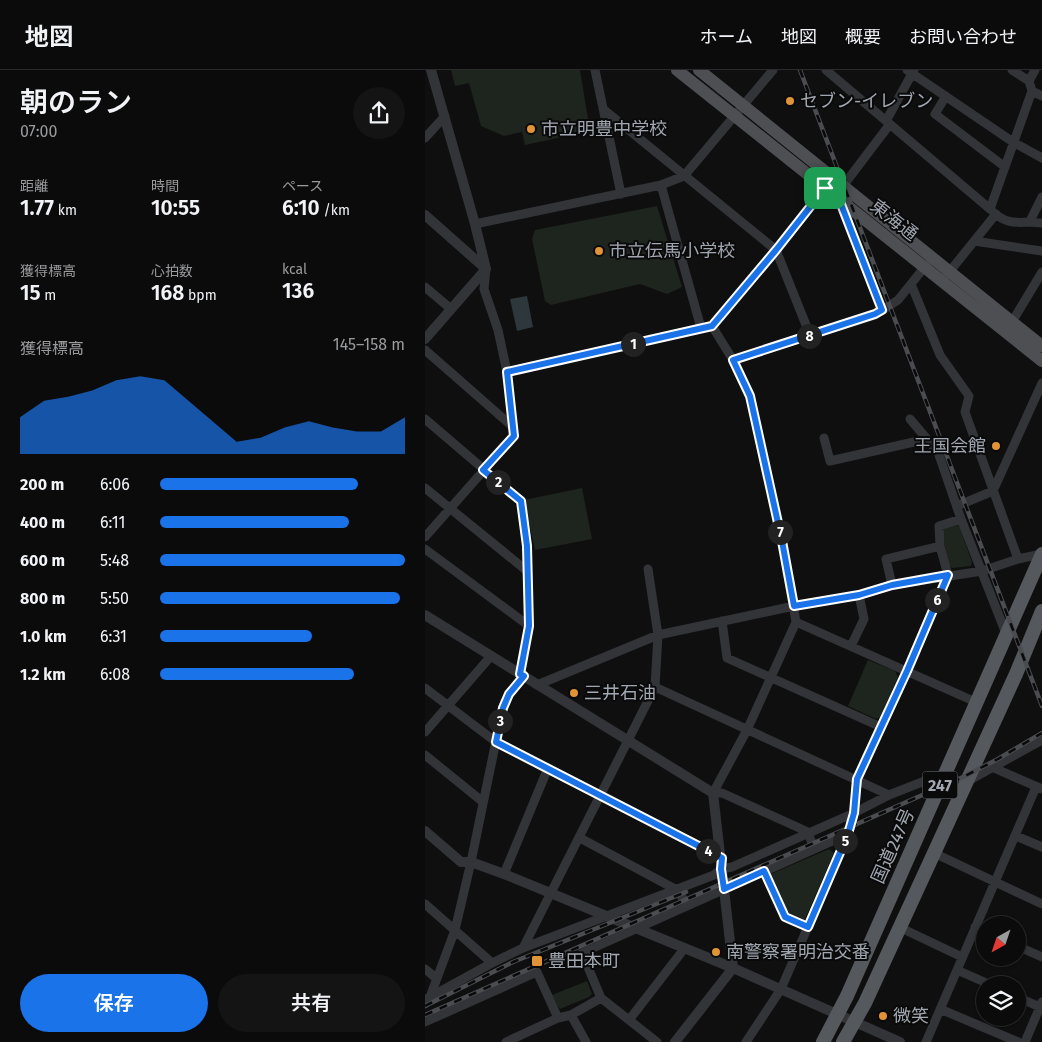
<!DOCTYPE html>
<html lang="ja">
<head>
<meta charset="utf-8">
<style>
  :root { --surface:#0b0b0c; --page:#141415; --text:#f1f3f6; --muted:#9a9b9d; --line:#2b2b2d; --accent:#1a73e8 }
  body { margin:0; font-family:"Fira Sans","Noto Sans JP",sans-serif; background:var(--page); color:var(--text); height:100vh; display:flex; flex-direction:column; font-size:19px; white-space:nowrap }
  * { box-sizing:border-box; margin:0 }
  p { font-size:16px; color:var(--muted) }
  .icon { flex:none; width:28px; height:28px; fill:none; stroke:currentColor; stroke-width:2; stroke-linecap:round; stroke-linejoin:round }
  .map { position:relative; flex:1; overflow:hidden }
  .panel { display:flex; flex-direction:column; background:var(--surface); width:425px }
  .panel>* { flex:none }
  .needle { width:32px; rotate:220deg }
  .controls { position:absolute; left:551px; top:846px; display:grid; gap:10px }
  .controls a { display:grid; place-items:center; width:50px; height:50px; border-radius:50%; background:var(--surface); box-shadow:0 1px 4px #0004,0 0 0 1px var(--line); font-size:25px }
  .pin { position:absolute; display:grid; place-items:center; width:42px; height:42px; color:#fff; margin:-21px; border-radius:10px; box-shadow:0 2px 8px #0006 }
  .km { position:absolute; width:25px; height:25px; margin:-12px; border-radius:50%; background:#222; color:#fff; font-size:14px; line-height:25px; text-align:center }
  .round { display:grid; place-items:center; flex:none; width:52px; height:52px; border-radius:26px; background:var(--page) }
  .overview { display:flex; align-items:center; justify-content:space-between; height:85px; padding:0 20px }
  h1 { font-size:28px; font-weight:600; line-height:38px }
  .figures { display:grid; grid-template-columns:repeat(3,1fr); gap:8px; height:85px; padding:5px 20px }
  .figures div { display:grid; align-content:center }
  .figures b { font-size:21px; font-weight:600 }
  .figures small { font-size:14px; font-weight:400 }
  .figures p { font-size:14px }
  .chart { height:140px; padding:10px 20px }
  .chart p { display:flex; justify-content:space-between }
  .chart svg { width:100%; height:90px; margin-top:5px; fill:var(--accent); opacity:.7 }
  .action { display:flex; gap:10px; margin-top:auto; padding:10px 20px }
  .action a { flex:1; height:58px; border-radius:30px; background:var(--accent); color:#fff; font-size:20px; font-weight:600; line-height:58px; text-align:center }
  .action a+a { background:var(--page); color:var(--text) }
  ul { padding:0 20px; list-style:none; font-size:16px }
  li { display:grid; grid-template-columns:80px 60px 1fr; align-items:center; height:38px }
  li i { height:12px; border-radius:6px; background:var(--accent) }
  header { display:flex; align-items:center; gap:30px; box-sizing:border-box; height:70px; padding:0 25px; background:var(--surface); border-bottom:1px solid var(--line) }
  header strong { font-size:24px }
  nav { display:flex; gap:28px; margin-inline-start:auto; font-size:18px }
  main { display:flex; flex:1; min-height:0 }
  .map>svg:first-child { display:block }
</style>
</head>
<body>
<header>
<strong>地図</strong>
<nav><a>ホーム</a><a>地図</a><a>概要</a><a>お問い合わせ</a></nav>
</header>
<main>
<section class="panel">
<div class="overview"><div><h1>朝のラン</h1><p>07:00</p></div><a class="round"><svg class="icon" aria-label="share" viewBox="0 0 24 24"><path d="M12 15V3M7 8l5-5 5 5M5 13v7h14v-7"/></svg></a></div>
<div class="figures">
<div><p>距離</p><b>1.77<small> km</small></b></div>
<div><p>時間</p><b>10:55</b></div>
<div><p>ペース</p><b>6:10<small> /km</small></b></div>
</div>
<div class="figures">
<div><p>獲得標高</p><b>15<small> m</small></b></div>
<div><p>心拍数</p><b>168<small> bpm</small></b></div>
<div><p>kcal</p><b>136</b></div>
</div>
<div class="chart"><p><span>獲得標高</span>145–158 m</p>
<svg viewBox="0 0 160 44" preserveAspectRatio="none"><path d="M0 44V26L10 18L20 16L30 13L40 8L50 6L60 8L70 18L80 28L90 38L100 36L110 31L120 28L130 31L140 33L150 33L160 26V44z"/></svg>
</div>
<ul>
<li><b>200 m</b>6:06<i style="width:81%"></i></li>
<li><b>400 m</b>6:11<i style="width:77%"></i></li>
<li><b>600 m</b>5:48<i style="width:100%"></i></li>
<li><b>800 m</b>5:50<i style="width:98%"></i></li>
<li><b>1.0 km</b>6:31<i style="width:62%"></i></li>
<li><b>1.2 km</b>6:08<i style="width:79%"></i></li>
</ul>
<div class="action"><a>保存</a><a>共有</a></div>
</section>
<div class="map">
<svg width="617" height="972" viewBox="0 0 617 972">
  <rect width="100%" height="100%" fill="#0f0f10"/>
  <path fill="#1e241e" d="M 26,0 L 155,0 L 165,61 L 100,75 L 97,62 L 79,66 L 56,56 L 44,13 L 30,16 Z
    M 232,136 L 257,217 L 242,224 L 215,214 L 126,235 L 120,231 L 107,169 L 110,160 Z
    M 157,418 L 167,469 L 110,480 L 99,430 Z
    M 531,455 L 534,456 L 547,492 L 546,496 L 527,498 L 524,495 L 517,461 L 519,458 Z
    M 443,590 L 470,601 L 473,607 L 455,647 L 451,649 L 423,636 Z
    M 404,779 L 409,783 L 380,849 L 378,851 L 362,845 L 344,807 L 346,804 Z
    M 162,911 L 167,924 L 164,927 L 135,939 L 132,935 L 127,925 Z"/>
  <path fill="#2e373c" d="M 102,226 L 108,257 L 92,261 L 85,229 Z"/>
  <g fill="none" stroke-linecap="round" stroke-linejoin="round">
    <path stroke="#323437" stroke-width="9" d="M 170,0 L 196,124
      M 401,0 L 565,139 L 607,21 L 604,11 L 587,0
      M 482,0 L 588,72 L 617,88
      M 604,11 L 610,0
      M 607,21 L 617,26
      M 521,26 L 510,44 L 580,97
      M 178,39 L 351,180 L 385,265
      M 461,51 L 489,0
      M 0,68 L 20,46
      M 236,115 L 276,258
      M 418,116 L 465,54
      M 415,131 L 457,240
      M 568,142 C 586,158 596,150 617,153
      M 605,151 L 617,127
      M 50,154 L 236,115 L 259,106 L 348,0
      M 549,171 L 617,181
      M 502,194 L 486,214 L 515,285 L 544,326 L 540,342 L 593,489
      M 521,206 L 571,144
      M 0,217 L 26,239
      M 587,252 L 617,202
      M 287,256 L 308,290 L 325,326 L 357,471 L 371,552 L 322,660 L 288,723
      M 0,280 L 88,357
      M 308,290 L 450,245 L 473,230 L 486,214
      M 82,302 L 287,256 L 351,180 L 400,118
      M 0,349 L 96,431 L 102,476 L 104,556 L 95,604
      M 485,349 L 513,382 L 536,449 L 582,566
      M 399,368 L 405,391 L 502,369
      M 0,418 L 102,501
      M 532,436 L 568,421 L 617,313
      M 0,467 L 89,366 L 82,302 L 73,260 L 59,219 L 61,199
      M 0,479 L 104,556
      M 467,515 L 461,489 L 515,476
      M 297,551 L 302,588 L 456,657
      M 371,552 L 553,633
      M 426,576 L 439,549 L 434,525
      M 112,615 L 233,565 L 369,536 L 434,525 L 467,515 L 557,501 L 593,489 L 617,484
      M 230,617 L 464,725
      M 0,618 L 71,672 L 297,788
      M 0,662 L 66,586
      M 0,685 L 58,732
      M 569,698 L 617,719
      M 543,711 L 617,670
      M 288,723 L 297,723 L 383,762 L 389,779
      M 591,766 L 617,777
      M 155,768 L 252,820 L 262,835
      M 509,783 L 617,834
      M 339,801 L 360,847 L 383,857
      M 79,804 L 123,698
      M 0,834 L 67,893
      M 474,857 L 537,887
      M 550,857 L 560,861
      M 592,876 L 617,887
      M 98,878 L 230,617 L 233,565 L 223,499
      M 0,899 L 11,908
      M 532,900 L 566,915
      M 592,927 L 617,938
      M 3,928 L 5,927 L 30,860 L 46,792 L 78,637 L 84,625 L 99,606
      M 0,934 L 5,927 L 67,893 L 98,878 L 289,805 L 296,799 L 307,797 L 429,743 L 464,725 L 520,703
      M 515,939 L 593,972
      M 146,945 L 161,972
      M 204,950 L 259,879
      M 0,952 L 112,902 L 133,948
      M 81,972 L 133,948 L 146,945 L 176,928
      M 232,972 L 176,928 L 157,883 L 423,764
      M 321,972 L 356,919 L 423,764 L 429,743 L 432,709 L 482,601 L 523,505 L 515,476 L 514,456 L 536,449
      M 501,972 L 611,717
      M 600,972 L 617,932"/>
    <path stroke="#323437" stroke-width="10" d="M 6,0 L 50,154 L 61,199
      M 0,145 L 61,199
      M 0,269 L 61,199
      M 0,545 L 288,723 L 308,898 L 475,972
      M 0,761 L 36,792 L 46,792 L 79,804 L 308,898 L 250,972"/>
    <path stroke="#4d4f53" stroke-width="12" d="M 252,0 L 617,291
      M 274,0 L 617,276"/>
    <path stroke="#55585c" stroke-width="14" d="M 398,972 L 422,926 L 617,484
      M 418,972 L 440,933 L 509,783 L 591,604 L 617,541"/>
    <g stroke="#4a4c50" stroke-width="4.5">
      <path id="rail" d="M 375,0 L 617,636
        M 0,936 L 88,892 L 261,822
        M 0,945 L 538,707 L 573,689 L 617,663"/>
    </g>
    <use href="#rail" stroke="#0a0a0b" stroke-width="2.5" stroke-dasharray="8" stroke-linecap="butt"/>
  </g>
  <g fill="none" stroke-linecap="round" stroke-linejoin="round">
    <g stroke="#fff" stroke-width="10">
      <path id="route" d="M 400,118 L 414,129 L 457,240 L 450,244 L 308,290 L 325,326 L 357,471 L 369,536 L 434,525 L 467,515 L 523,505 L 482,601 L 432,709 L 429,743 L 423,764 L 383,857 L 360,847 L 339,801 L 299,819 L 296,799 L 297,788 L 71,672 L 78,638 L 84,624 L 99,606 L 95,604 L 104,556 L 102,476 L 96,431 L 58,400 L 89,366 L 82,302 L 287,256 L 351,180 Z"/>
    </g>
    <use href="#route" stroke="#1a73e8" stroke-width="6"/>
  </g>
  <g fill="#e09337" stroke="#0a0a0b" stroke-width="2">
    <circle cx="365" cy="31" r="5"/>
    <circle cx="106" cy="59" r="5"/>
    <circle cx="174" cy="181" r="5"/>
    <circle cx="571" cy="376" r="5"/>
    <circle cx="149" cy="623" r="5"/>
    <circle cx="291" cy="882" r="5"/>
    <rect x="106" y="885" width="12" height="12" rx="2.5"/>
    <circle cx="458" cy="946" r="5"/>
  </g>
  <g text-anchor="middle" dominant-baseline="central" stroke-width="4" stroke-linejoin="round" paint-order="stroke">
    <rect fill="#0a0a0b" stroke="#74787e" stroke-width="1" x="497.5" y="701.5" width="35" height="27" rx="4"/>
    <g font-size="16" font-weight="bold" fill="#a1a7b0">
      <text x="515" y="715">247</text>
    </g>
    <g font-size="18" fill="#a1a7b0" stroke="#0a0a0b" text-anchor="start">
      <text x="375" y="31">セブン-イレブン</text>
      <text x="116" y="59">市立明豊中学校</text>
      <text x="184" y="181">市立伝馬小学校</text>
      <text x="561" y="376" text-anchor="end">王国会館</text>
      <text x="159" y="623">三井石油</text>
      <text x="301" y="882">南警察署明治交番</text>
      <text x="123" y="891">豊田本町</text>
      <text x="468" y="946">微笑</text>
    </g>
    <g font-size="18" fill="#a1a7b0" stroke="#0a0a0b">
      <text transform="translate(469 150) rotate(38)">東海通</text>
      <text transform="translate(468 776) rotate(-66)">国道247号</text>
    </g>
  </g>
</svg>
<div class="controls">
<a><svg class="needle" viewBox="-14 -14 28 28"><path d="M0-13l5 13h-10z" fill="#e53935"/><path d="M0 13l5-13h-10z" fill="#9a9b9d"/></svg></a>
<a><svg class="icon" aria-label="layers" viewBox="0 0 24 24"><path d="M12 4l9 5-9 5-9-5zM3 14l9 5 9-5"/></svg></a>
</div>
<div class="pin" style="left:400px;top:118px;background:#1e9e55"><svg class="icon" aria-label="arrive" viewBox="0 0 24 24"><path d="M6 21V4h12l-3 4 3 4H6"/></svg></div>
<b class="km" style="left:208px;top:274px">1</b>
<b class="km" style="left:73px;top:412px">2</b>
<b class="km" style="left:75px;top:651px">3</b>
<b class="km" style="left:283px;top:781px">4</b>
<b class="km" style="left:420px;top:771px">5</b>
<b class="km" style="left:512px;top:530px">6</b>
<b class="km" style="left:355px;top:462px">7</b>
<b class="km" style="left:384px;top:266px">8</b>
</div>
</main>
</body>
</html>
